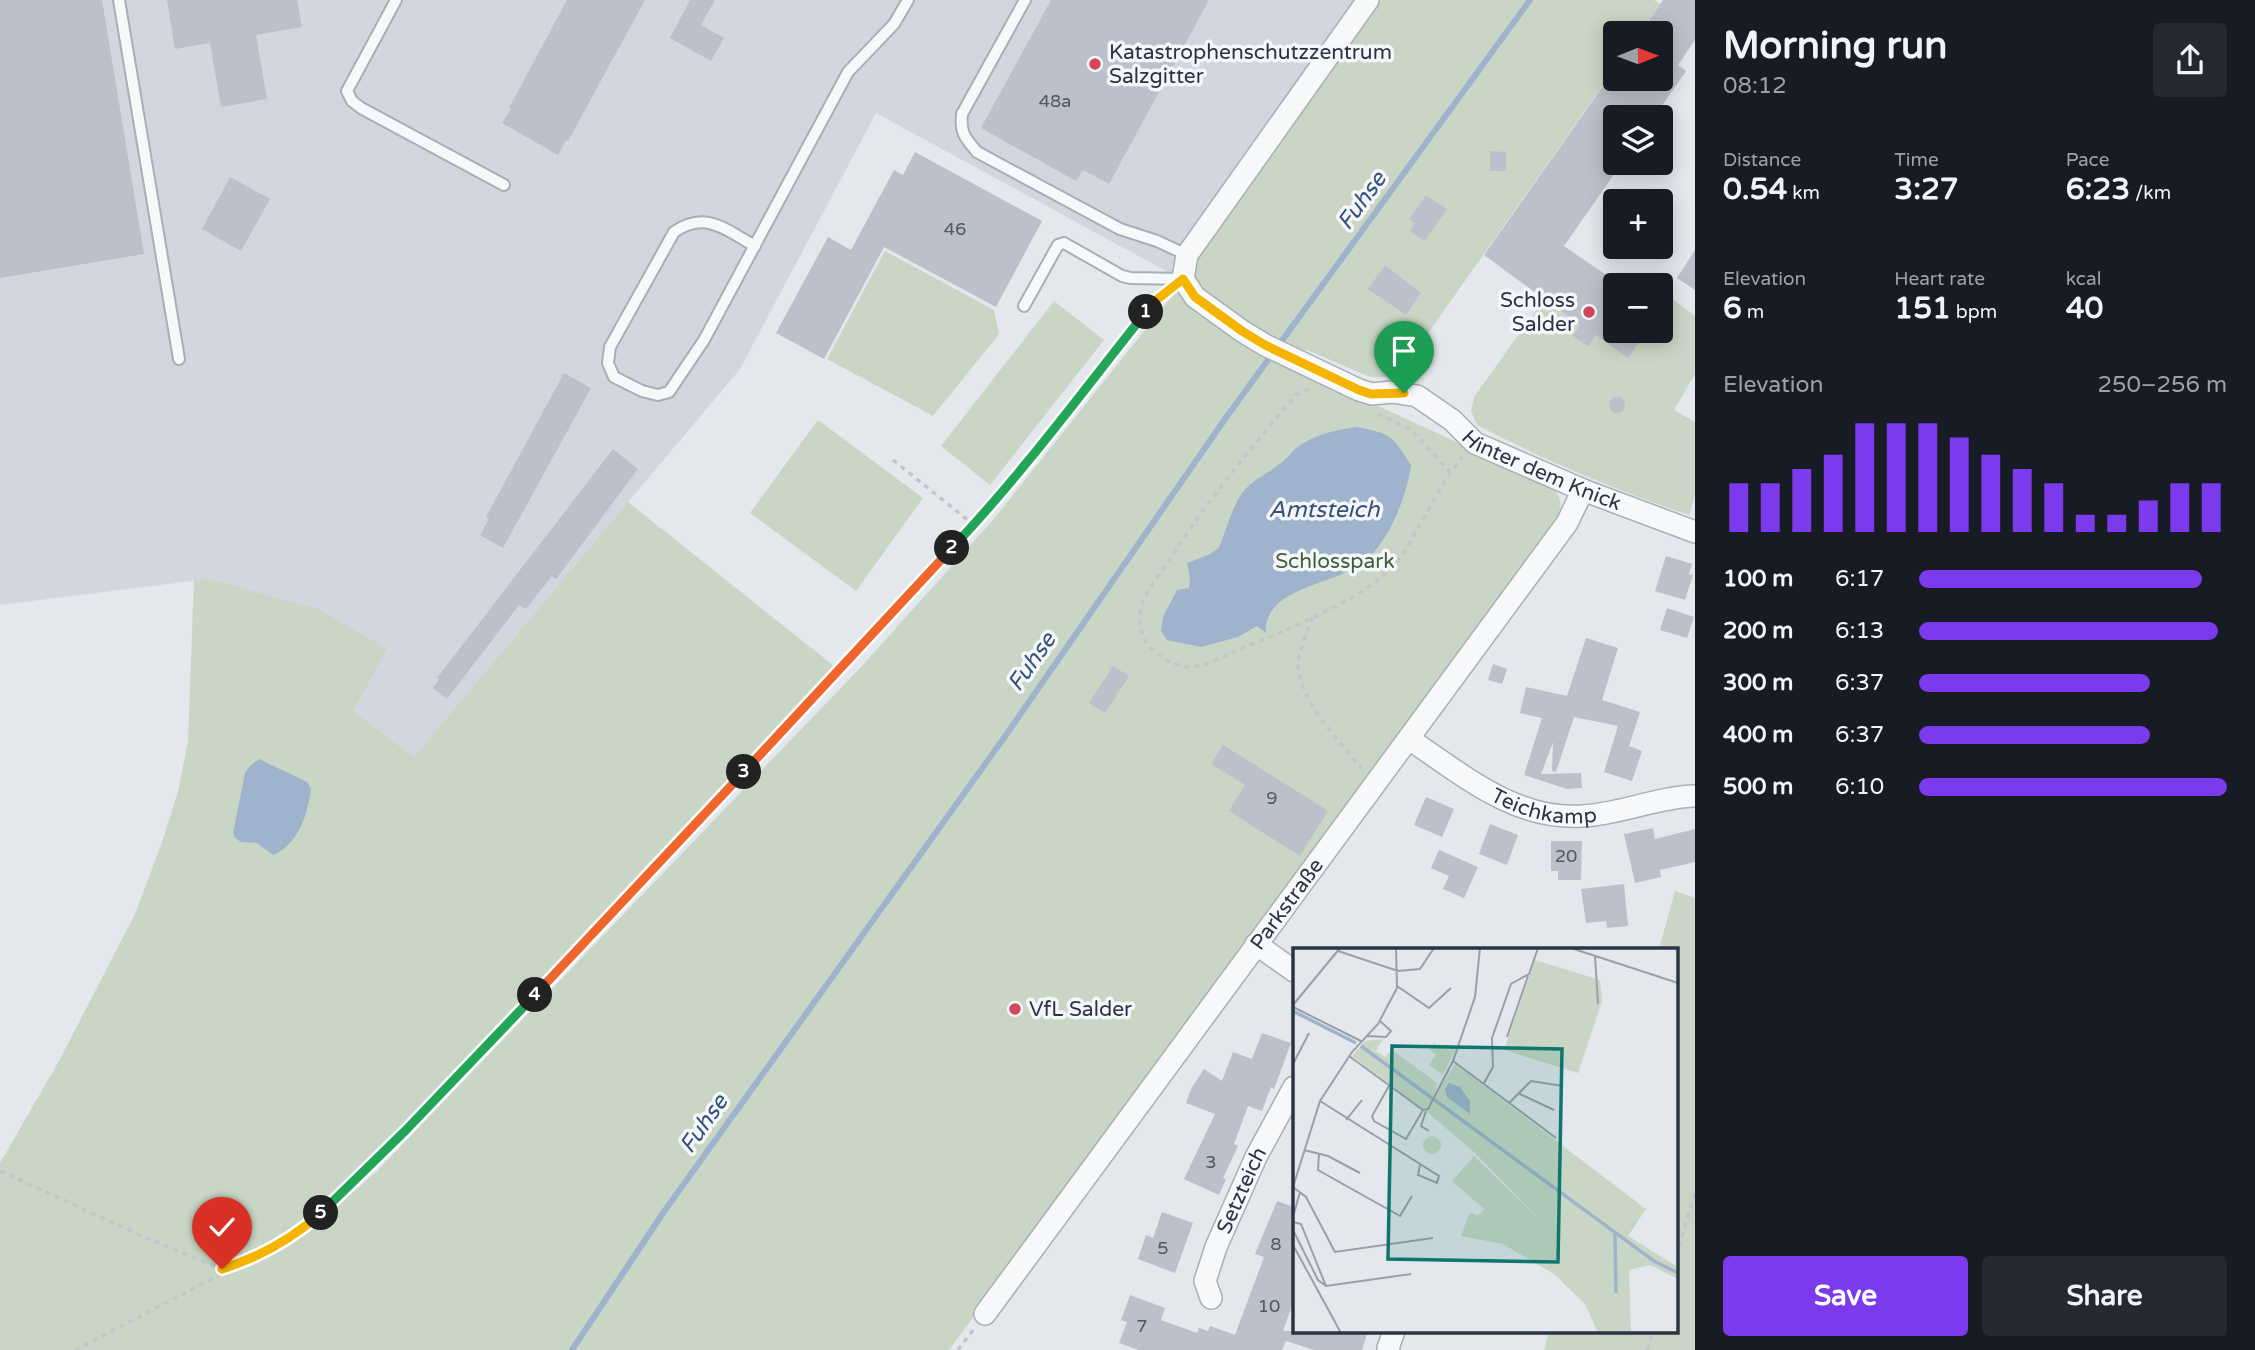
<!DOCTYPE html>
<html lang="en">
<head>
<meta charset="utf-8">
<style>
  :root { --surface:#171b24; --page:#242831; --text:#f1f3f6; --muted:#9ea1a6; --accent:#7c3aed }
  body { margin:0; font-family:"Varela Round",sans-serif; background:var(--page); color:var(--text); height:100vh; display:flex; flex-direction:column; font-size:26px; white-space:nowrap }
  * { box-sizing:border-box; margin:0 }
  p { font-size:23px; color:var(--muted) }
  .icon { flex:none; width:38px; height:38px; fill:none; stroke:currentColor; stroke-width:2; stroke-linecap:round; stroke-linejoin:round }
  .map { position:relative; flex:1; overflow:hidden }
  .details { display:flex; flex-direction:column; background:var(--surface); width:560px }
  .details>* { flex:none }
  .needle { width:46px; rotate:89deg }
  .buttons { position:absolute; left:1603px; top:21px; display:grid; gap:14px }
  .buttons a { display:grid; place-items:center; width:70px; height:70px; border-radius:7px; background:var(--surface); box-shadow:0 4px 18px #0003; font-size:35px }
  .pin { position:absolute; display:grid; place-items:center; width:60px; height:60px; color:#fff; margin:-72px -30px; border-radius:50% 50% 50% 0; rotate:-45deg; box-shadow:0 0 7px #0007 }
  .pin .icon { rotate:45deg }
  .km { position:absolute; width:35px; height:35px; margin:-18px; border-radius:50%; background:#222; color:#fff; font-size:19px; line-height:35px; text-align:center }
  .round { display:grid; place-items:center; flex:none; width:74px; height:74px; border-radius:7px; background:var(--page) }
  .overview { display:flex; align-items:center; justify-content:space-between; height:119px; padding:0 28px }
  h1 { font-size:38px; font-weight:800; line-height:52px }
  .stats { display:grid; grid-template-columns:repeat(3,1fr); gap:10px; height:119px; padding:7px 28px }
  .stats div { display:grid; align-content:center }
  .stats b { font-size:30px; font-weight:800 }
  .stats small { font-size:19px; font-weight:400 }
  .stats p { font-size:19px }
  .chart { height:196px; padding:14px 28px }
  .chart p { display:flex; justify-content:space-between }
  .chart svg { width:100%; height:126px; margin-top:7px; stroke:var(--accent); stroke-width:6 }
  .primary-button { display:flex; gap:14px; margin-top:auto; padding:14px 28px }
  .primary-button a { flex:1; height:80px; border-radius:7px; background:var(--accent); color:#fff; font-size:28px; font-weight:800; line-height:80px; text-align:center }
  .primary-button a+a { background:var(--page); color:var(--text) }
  ul { padding:0 28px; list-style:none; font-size:23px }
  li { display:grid; grid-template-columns:112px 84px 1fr; align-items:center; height:52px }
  li i { height:18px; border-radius:9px; background:var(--accent) }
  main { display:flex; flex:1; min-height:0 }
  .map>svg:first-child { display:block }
</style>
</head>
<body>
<main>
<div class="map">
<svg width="1695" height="1350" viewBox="0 0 1695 1350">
  <rect width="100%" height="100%" fill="#e4e7ec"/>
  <path fill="#d2d6de" d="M 0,0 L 1381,0 L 1181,285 L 1166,271 L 876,113 L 740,369 L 414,757 L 353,711 L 208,579 L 0,605 Z"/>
  <path fill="#c9d6c5" d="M 1381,0 L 1654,0 L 1660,4 L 1639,33 L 1615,33 L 1615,68 L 1402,370 L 1390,377 L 1370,377 L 1307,350 L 1297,352 L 1273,342 L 1196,285 L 1191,268 Z
    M 885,251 L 994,310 L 999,334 L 933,416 L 827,359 Z
    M 1181,285 L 1265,354 L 1552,486 C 1561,498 1563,505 1557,518 L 949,1350 L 0,1350 L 0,1163 L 59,1061 L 135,914 L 161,845 L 178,792 L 188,741 L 194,580 L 208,579 L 318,609 L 387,649 L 353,711 L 414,757 L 628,502 L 834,666 L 381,1153 L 306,1223 L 312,1229 L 377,1171 L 861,667 L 993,520 Z
    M 1670,297 L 1695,316 L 1695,374 L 1674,410 L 1695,422 L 1695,495 L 1689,515 C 1616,490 1546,461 1477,425 L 1471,411 L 1474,397 L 1544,299 L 1580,325 L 1573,336 L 1588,347 L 1596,335 L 1628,357 L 1647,331 L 1661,331 L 1661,310 Z
    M 1054,301 L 1104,340 L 990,485 L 941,446 Z
    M 818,420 L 923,498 L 856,591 L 750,513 Z
    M 1675,891 L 1695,898 L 1695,1350 L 1544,1350 L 1549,1331 L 1676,1331 L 1676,949 L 1659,949 Z"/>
  <path fill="#9fb4cc" d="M 1357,427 C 1392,434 1392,435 1411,465 C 1407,496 1389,541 1365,561 C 1338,585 1263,586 1266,633 L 1257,626 L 1238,637 L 1201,647 L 1167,640 L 1161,631 L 1163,617 L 1177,590 L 1189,588 L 1190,579 L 1187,563 L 1208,555 L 1219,548 C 1226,530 1231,510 1242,493 C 1253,479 1267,474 1281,463 C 1286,459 1291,453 1296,448 C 1315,434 1335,430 1357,427 Z
    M 259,759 L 307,782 L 311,789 C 308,814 298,845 273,855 L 257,843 L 241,842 L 235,838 L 233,833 L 245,773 L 250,766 Z"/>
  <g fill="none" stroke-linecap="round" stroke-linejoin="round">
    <path stroke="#9fb4cc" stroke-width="6" d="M 572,1350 L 663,1213 L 1006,735 L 1225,419 L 1530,0"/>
  </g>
  <path fill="#bbc0ca" d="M 0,0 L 102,0 L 144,254 L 0,278 Z
    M 167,0 L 297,0 L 302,27 L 256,35 L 267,99 L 221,107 L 210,43 L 175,49 Z
    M 567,0 L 645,0 L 568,141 L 566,140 L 558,155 L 502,123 L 511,109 L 509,108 Z
    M 690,0 L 715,0 L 701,25 L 724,38 L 711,61 L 670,38 Z
    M 1051,0 L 1209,0 L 1109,184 L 1083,170 L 1076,181 L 981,128 Z
    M 1663,0 L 1695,0 L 1695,40 L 1678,65 L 1686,71 L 1654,117 L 1615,117 L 1615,173 L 1564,246 L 1615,281 L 1615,331 L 1647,331 L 1628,358 L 1596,335 L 1588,347 L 1573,336 L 1580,325 L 1484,255 L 1608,79 L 1661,79 L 1661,33 L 1640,33 Z
    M 1490,151 L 1506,152 L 1506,171 L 1490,171 Z
    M 915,152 L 1042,221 L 996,307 L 884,247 L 824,359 L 776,333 L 828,237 L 851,250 L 894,170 L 903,175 Z
    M 230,177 L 270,199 L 241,251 L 202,229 Z
    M 1426,195 L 1447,209 L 1424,241 L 1410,231 L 1415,223 L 1409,219 Z
    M 1695,250 L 1695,290 L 1677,278 Z
    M 1385,265 L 1421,293 L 1406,315 L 1368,289 Z
    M 564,373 L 591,388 L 503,548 L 480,535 L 489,519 L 486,517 Z
    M1609 405a8 8 0 1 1 16 0a8 8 0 1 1-16 0Z
    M 613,449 L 638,469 L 556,579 L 552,576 L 526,609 L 519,605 L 447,699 L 433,688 L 439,679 L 437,678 Z
    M 1666,556 L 1692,564 L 1689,574 L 1693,575 L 1685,600 L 1655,591 Z
    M 1667,608 L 1694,617 L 1687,638 L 1660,630 Z
    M 1586,638 L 1618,648 L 1602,700 L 1640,712 L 1629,746 L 1642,751 L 1632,781 L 1604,772 L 1618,726 L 1574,717 L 1556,772 L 1552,771 L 1553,742 L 1541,774 L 1581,773 L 1582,788 L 1567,789 L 1524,775 L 1542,718 L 1520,713 L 1526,687 L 1567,696 Z
    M 1493,664 L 1507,669 L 1502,684 L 1488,680 Z
    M 1113,666 L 1129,676 L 1105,713 L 1089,703 Z
    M 1223,745 L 1328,811 L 1300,856 L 1229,811 L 1245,785 L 1211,764 Z
    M 1426,797 L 1454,809 L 1442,837 L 1414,825 Z
    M 1490,824 L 1518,835 L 1507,865 L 1479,854 Z
    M 1653,828 L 1655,839 L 1695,829 L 1695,862 L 1660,870 L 1661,877 L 1635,883 L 1624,834 Z
    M 1551,841 L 1582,841 L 1581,880 L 1558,880 L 1558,871 L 1551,871 Z
    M 1439,850 L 1478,867 L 1464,898 L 1443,889 L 1449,876 L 1431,868 Z
    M 1624,884 L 1628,926 L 1607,928 L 1606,921 L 1586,923 L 1581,889 Z
    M 1262,1033 L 1291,1043 L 1274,1089 L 1271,1087 L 1262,1111 L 1248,1106 L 1234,1144 L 1238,1146 L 1223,1178 L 1226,1179 L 1219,1195 L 1184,1179 L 1215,1114 L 1186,1103 L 1191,1089 L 1204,1069 L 1222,1081 L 1233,1052 L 1252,1059 Z
    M 1277,1201 L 1294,1207 L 1294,1300 L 1283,1331 L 1368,1331 L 1362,1350 L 1314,1350 L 1286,1341 L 1282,1350 L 1139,1350 L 1119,1343 L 1127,1322 L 1121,1320 L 1130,1295 L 1165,1308 L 1161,1320 L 1197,1333 L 1199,1328 L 1208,1331 L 1210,1326 L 1235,1335 L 1264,1257 L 1255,1254 Z
    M 1162,1212 L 1193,1223 L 1175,1273 L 1138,1259 L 1146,1235 L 1153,1238 Z"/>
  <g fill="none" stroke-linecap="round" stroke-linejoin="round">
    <g stroke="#a9aeb7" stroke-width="14">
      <path id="service" d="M 119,0 L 179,359
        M 396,0 L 347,91 L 352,101 L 361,108 L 504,185
        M 1025,0 L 962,114 C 960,133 965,138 977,152 L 1120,229 L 1157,241 L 1187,255
        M 755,246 C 726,230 706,210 674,232 L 610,347 L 608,363 L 614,377 L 642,391 L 658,395 L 669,392 L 704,340 L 848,72 L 894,24 L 908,0
        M 1024,306 L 1058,245 L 1064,243 L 1122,276 L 1131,278 L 1183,279"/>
    </g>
    <g stroke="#a9aeb7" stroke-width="24">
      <g id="minor">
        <path id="s1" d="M 1368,0 L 1187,255 L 1183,279 L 1195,297 L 1242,331 L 1265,345 L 1359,390 L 1372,394 L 1392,392 L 1417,396 L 1452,420 L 1475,443 L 1583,490 L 1695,532"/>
        <path id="s2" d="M 1409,739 C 1462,774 1515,821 1583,816 C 1621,814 1657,797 1695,796"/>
        <path d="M 1256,944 L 1294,971"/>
        <path id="s3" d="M 1211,1298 L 1205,1281 L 1216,1247 L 1256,1157 L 1294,1087"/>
        <path id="s4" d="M 985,1314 C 1178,1050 1374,787 1567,523 L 1583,490"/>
        <path d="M 1389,1350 L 1388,1348 L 1394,1331"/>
      </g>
    </g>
    <path stroke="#c2c5cb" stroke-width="3.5" stroke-dasharray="5 5" stroke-linecap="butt" d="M 1309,389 L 1296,395 C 1251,448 1207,501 1170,559 C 1161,573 1148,588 1142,604 C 1138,618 1140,639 1151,648 C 1160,657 1174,666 1188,667 C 1205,667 1222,657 1238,650 C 1284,631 1355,603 1391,569 C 1401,559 1408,545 1415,533 C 1430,508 1443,480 1462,457
      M 1378,414 L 1410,429 L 1450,472
      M 893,460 L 974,525
      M 1312,617 C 1309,629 1298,652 1298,665 C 1299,700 1340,742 1361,768
      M 0,1171 L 144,1237 L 222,1269 L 245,1262 L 275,1248 L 301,1231 L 356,1181 L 456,1079 L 974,525 L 1155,301 L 1165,293
      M 1676,1256 L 1695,1192
      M 75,1350 L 237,1266
      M 958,1350 L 973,1330
      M 1647,1350 L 1653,1331"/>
    <use href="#service" stroke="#f7f8fa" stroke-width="10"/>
    <use href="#minor" stroke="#f7f8fa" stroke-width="21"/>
  </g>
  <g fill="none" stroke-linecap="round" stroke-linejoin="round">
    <g stroke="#fff" stroke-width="14">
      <path id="split-1" d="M 1146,312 L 1155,301 L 1183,279 L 1195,297 L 1242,331 L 1265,345 L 1359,390 L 1371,394 L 1404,393"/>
    </g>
    <g stroke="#fff" stroke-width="14">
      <path id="split-2" d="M 952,548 C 1022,474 1083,391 1146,312"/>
    </g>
    <g stroke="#fff" stroke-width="14">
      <path id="split-3" d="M 744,772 L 952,548"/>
    </g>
    <g stroke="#fff" stroke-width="14">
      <path id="split-4" d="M 535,995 L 744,772"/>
    </g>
    <g stroke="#fff" stroke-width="14">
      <path id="split-5" d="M 321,1213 L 406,1130 L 535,995"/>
    </g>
    <g stroke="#fff" stroke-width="14">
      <path id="split-6" d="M 222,1269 C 260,1257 292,1239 321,1213"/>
    </g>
    <use href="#split-1" stroke="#f5b400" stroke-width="9"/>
    <use href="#split-2" stroke="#22a559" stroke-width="9"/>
    <use href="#split-3" stroke="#f0652b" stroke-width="9"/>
    <use href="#split-4" stroke="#f0652b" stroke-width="9"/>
    <use href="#split-5" stroke="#22a559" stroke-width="9"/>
    <use href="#split-6" stroke="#f5b400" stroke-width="9"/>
  </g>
  <g fill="#d1495b" stroke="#f4f6f9" stroke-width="2.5">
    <circle cx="1095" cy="64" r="7"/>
    <circle cx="1589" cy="312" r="7"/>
    <circle cx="1015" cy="1009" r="7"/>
  </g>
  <g text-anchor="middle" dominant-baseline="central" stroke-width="7" stroke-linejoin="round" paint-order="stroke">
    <g font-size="18" fill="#4f5766">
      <text x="1055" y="101">48a</text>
      <text x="955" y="229">46</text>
      <text x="1272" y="798">9</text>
      <text x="1566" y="856">20</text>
      <text x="1211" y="1162">3</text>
      <text x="1276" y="1244">8</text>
      <text x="1163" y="1248">5</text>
      <text x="1269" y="1306">10</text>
      <text x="1142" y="1326">7</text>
    </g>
    <g font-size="21" fill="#2b3445" stroke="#f4f6f9" text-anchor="start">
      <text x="1109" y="52">Katastrophenschutzzentrum<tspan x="1109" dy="24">Salzgitter</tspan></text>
      <text x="1575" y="300" text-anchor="end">Schloss<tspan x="1575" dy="24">Salder</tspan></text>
      <text x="1029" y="1009">VfL Salder</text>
    </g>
    <g font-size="21" fill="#2b3445" stroke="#f4f6f9">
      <text stroke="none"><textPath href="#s1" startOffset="754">Hinter dem Knick</textPath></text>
      <text stroke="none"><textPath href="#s2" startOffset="154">Teichkamp</textPath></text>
      <text stroke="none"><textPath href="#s4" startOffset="509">Parkstraße</textPath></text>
      <text stroke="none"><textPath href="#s3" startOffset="116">Setzteich</textPath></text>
    </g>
    <g font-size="21" fill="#3f6138" stroke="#f4f6f9">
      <text x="1335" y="561">Schlosspark</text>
    </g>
    <g font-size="23" font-style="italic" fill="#34527a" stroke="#f4f6f9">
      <text transform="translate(1362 201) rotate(-54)">Fuhse</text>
      <text x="1324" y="510">Amtsteich</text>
      <text transform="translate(1032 662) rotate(-55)">Fuhse</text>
      <text transform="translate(704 1124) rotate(-55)">Fuhse</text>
    </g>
  </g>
  <g transform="translate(1293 948)">
    <rect width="385" height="385" fill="#e4e7ec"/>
    <path d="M 242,12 L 307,32 L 309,53 L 285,125 L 211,102 ZM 90,91 L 83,103 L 92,109 L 99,102 L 144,135 L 141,152 L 131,162 L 59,108 L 72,93 ZM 141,95 L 150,101 L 153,96 L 163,100 L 150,127 L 136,117 L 143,107 L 136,102 ZM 162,116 L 353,261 L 335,288 L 385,319 L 385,331 L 357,317 L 336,322 L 338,385 L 305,385 L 292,356 L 261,326 L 210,296 L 168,288 L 177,264 L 185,268 L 191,261 L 159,233 L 181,208 L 250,275 L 181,204 L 133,163 ZM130 197a9 9 0 1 1 18 0a9 9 0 1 1-18 0Z" fill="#c9d6c5"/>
    <path d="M 156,135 L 167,139 L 177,153 L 177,166 L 154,149 L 152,141 Z" fill="#9fb4cc"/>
    <path fill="none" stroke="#9fb4cc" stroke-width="3.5" d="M 0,63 L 63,95M 68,98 L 361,313 L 385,325M 322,284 L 323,345"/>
    <path fill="none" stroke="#9a9fa9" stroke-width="2" d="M 278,0 L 385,35M 45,3 L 105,23 L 127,21 L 141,0M 302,8 L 305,56M 104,38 L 136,60 L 158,40M 0,57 L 47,0M 0,59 L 68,93M 74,88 L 93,89 L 98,83 L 87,73M 214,89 L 235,28M 56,108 L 130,162 L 135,161 L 160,113 L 182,49 L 187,0M 160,113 L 263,190M 0,116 L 16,85M 191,135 L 200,119 L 199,90 L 218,36 L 236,26 L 245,0M 96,138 L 79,168 L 81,173 L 113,191 L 130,162M 225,145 L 261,162M 27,153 L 146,228 L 144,235 L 125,227 L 127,217M 216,155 L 238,133 L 270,138M 133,163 L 128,178 L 136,183M 53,172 L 69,152M 11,202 L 35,208 L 67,225M 26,206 L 25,222 L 107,268 L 119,248M 0,239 L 13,249 L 42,304 L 140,290M 0,239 L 27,153 L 59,104 L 85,76 L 104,40 L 103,0M 0,269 L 7,244M 0,274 L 8,276 L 33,338M 0,282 L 25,332 L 33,338 L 118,326M 0,297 L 48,385"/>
    <path fill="#0f766e" fill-opacity="0.15" stroke="#0f766e" stroke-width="3.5" d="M 99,98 L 269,101 L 265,314 L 95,311 Z"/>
    <rect width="385" height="385" fill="none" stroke="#2b3445" stroke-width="3.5"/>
  </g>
</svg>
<div class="buttons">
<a><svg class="needle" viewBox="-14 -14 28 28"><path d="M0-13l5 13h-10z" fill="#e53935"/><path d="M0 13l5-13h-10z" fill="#9ea1a6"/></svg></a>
<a><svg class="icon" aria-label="layers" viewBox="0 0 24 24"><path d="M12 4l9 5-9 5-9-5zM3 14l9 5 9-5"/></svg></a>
<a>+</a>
<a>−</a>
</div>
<div class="pin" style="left:1404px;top:393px;background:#1e9e55"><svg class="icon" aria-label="arrive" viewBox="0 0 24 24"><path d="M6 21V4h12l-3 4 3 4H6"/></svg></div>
<div class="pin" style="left:222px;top:1269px;background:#d93025"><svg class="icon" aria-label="check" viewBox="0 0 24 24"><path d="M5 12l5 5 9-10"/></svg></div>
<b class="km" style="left:1146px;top:312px">1</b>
<b class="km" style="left:952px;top:548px">2</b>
<b class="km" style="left:744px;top:772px">3</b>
<b class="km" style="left:535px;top:995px">4</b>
<b class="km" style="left:321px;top:1213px">5</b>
</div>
<section class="details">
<div class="overview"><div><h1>Morning run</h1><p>08:12</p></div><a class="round"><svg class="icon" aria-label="share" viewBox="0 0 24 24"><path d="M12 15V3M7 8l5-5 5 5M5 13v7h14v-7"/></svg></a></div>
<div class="stats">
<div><p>Distance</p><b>0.54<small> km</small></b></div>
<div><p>Time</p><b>3:27</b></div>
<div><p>Pace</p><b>6:23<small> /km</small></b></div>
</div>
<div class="stats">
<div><p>Elevation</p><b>6<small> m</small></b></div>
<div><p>Heart rate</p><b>151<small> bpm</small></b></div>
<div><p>kcal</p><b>40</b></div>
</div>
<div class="chart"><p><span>Elevation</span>250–256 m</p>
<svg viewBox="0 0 160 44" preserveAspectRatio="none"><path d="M5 44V27M15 44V27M25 44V22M35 44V17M45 44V6M55 44V6M65 44V6M75 44V11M85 44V17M95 44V22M105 44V27M115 44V38M125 44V38M135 44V33M145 44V27M155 44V27"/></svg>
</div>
<ul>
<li><b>100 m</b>6:17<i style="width:92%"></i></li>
<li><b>200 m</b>6:13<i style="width:97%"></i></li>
<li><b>300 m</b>6:37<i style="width:75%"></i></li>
<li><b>400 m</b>6:37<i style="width:75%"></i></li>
<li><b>500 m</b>6:10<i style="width:100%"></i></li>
</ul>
<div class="primary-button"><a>Save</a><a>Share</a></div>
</section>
</main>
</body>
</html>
